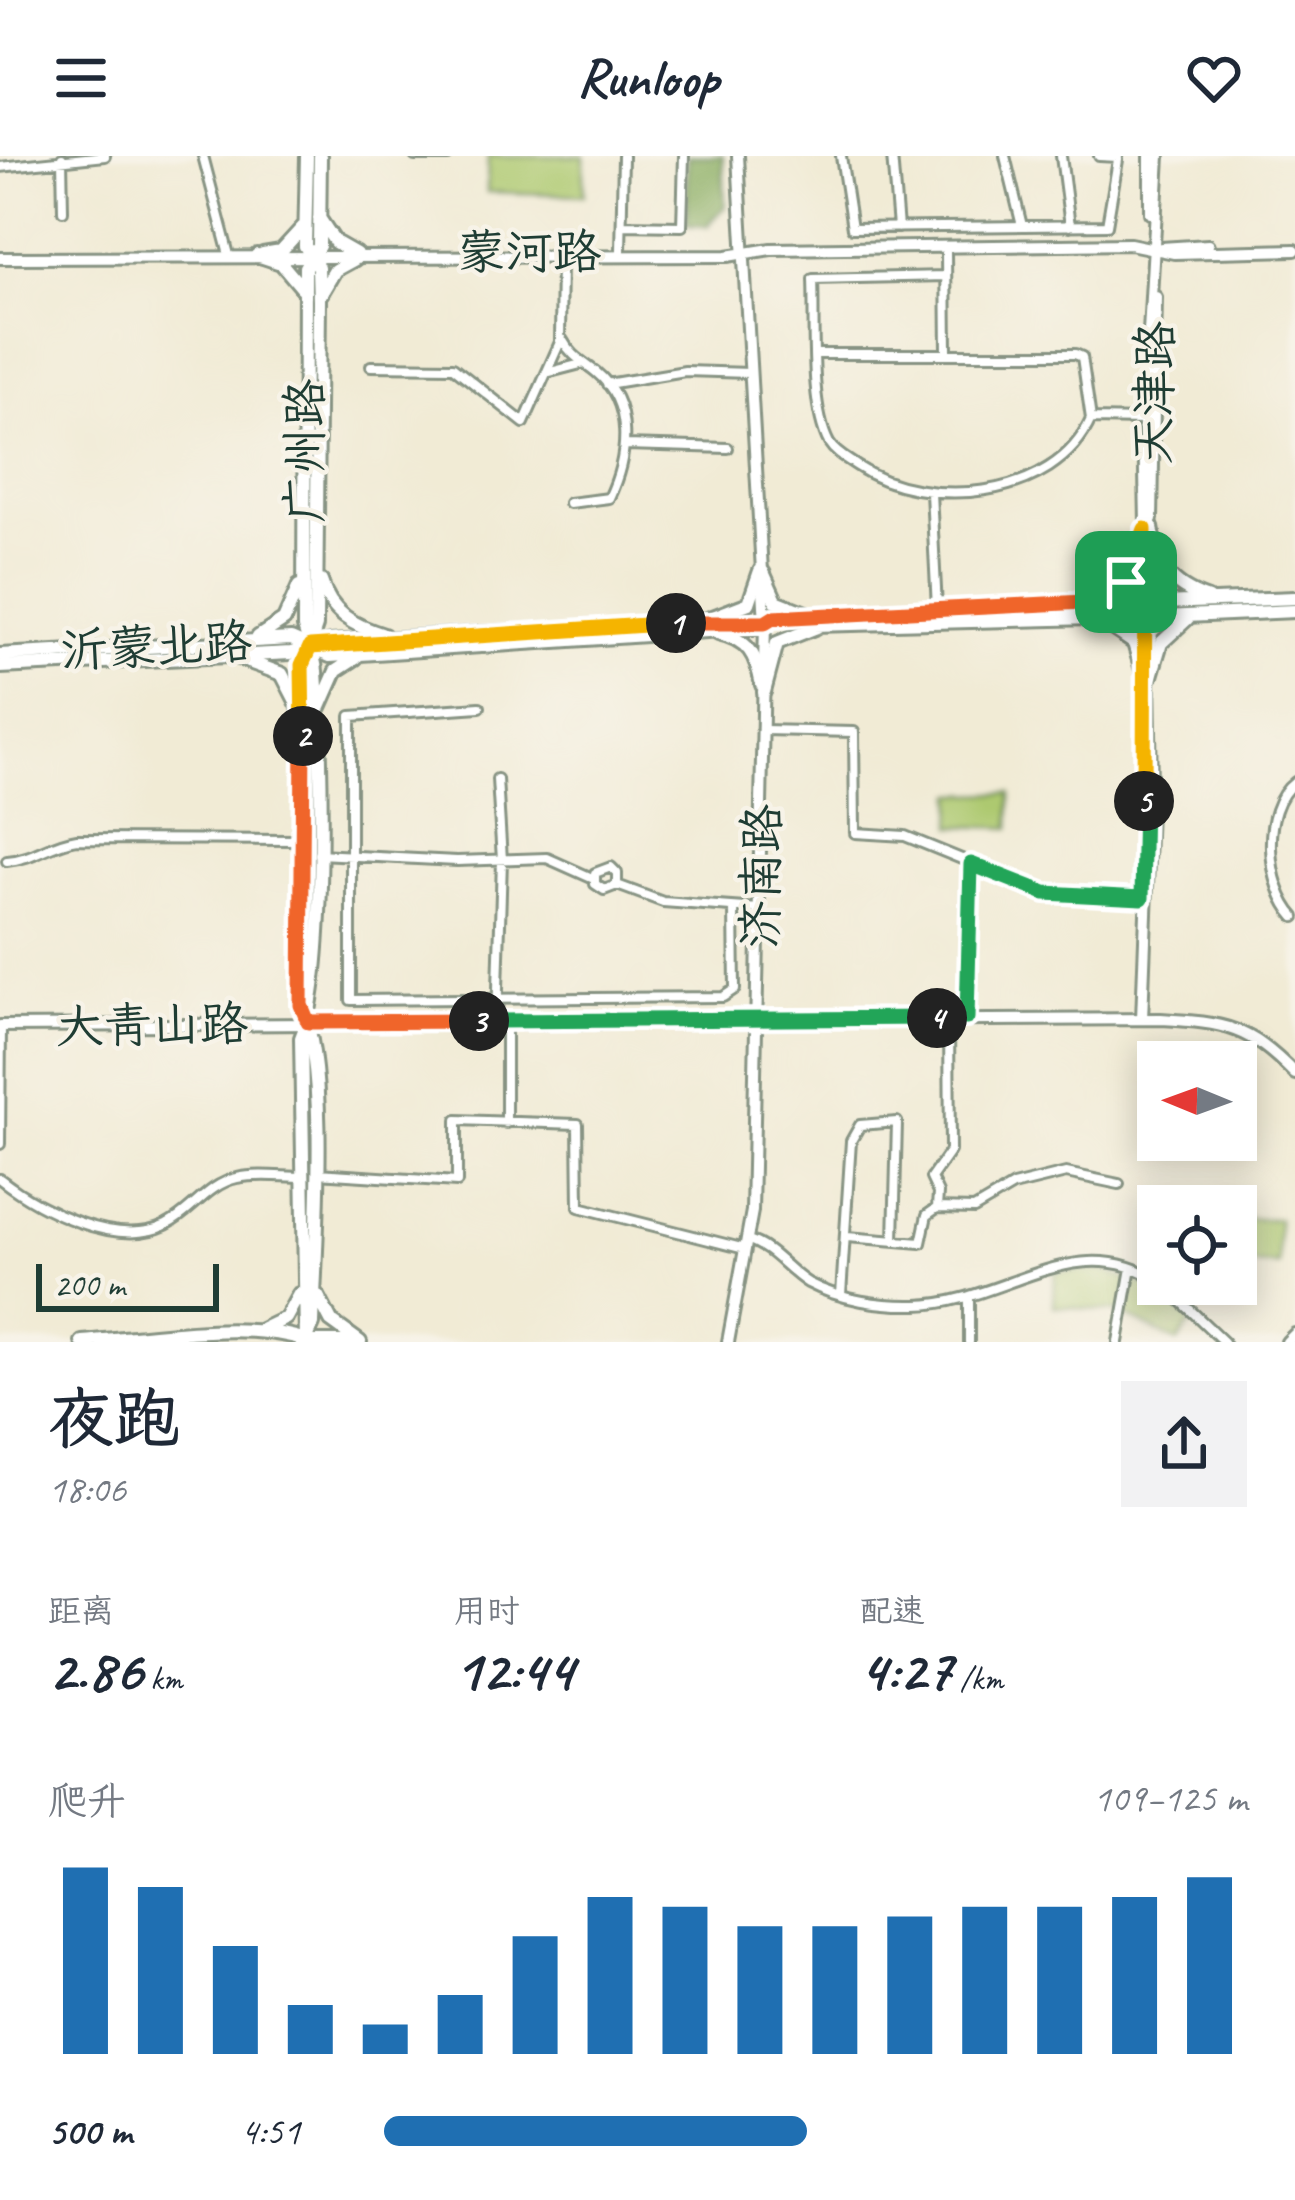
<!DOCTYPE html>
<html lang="zh">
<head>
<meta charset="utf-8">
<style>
  :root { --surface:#fff; --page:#f2f2f3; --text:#1f2937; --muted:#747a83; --accent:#1f6fb2 }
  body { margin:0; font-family:Caveat,"LXGW WenKai TC",sans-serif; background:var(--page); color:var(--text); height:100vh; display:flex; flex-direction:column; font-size:45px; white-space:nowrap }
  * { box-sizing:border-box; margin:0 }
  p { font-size:39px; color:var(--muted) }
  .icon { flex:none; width:66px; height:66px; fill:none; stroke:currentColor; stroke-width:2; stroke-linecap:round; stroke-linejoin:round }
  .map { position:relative; height:1186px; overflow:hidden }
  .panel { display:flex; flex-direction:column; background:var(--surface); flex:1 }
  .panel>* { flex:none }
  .needle { width:78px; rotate:271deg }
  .buttons { position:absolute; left:1137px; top:885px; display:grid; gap:24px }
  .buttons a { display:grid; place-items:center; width:120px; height:120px; border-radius:0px; background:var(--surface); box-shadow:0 6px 30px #0003; font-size:60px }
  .scale { position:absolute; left:36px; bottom:30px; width:183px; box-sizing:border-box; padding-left:12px; border:6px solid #1f3d34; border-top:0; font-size:33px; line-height:42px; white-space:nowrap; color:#1f3d34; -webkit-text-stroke:9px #f7f3e8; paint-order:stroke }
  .pin { position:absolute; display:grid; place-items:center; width:102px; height:102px; color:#fff; margin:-51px; border-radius:24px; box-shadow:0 6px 18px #0006 }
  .km { position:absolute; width:60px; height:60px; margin:-30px; border-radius:50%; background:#222; color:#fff; font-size:33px; line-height:60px; text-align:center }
  .round { display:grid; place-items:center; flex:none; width:126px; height:126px; border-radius:0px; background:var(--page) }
  .overview { display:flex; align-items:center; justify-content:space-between; height:204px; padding:0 48px }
  h1 { font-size:66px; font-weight:600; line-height:90px }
  .figures { display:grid; grid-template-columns:repeat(3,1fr); gap:18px; height:204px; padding:12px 48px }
  .figures div { display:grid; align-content:center }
  .figures b { font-size:60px; font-weight:600 }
  .figures small { font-size:33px; font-weight:400 }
  .figures p { font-size:33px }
  .chart { height:336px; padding:24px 48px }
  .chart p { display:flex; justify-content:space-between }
  .chart svg { width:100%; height:216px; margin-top:12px; stroke:var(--accent); stroke-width:6 }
  ul { padding:0 48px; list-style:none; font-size:39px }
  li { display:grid; grid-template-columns:192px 144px 1fr; align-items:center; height:90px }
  li i { height:30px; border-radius:15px; background:var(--accent) }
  header { display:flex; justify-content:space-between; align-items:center; height:156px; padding:0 48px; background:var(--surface); font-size:54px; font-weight:600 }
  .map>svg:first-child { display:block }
</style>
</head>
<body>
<header><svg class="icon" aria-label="menu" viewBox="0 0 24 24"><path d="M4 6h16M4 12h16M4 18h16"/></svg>Runloop<svg class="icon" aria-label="heart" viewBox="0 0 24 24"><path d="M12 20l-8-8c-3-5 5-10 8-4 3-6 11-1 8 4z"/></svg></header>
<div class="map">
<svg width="1295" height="1186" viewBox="0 0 1295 1186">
  <rect width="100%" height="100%" fill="#f7f3e8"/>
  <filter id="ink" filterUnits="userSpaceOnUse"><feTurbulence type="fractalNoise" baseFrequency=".00833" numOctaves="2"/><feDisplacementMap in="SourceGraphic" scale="24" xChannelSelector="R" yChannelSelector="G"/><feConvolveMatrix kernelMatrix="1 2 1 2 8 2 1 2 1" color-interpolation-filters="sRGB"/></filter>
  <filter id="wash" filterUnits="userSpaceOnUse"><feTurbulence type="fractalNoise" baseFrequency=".004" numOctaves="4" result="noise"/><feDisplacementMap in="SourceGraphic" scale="48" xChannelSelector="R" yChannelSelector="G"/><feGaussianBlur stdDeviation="2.7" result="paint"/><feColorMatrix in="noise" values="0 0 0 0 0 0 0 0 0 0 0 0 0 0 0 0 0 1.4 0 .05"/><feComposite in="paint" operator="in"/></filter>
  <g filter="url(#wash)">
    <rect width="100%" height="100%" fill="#f1ebd5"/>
    <path fill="#adc970" stroke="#668352" stroke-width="3" d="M 488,0 L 584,0 L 584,39 L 487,36 Z
      M 1011,637 L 1010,672 L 953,670 L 954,638 Z
      M 1236,1063 L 1278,1063 L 1279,1109 L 1236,1108 Z
      M 1102,1114 L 1153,1132 L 1192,1164 L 1178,1186 L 1119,1156 L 1054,1150 L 1055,1116 Z"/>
    <path fill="#8aad62" stroke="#54754b" stroke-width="3" d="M 687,0 L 723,0 L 725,51 L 707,70 L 687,69 Z"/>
  </g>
  <g filter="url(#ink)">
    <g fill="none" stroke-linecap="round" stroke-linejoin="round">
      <g stroke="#889484" stroke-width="14">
        <path id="street" d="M 203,0 L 229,99
          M 415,0 L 448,0
          M 841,0 L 852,72 L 1107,69 L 1118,4
          M 892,0 L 898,72
          M 1005,0 L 1022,70
          M 1061,0 L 1070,70
          M 1099,0 L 1118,1
          M 62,2 L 63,55
          M 0,11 L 105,0
          M 622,69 L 682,70 L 684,0
          M 621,95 L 623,0
          M 946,96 L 947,196
          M 562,183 C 571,200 582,205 596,216 C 635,248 628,302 609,342 L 569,347
          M 817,198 L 1075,198 L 1082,201 L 1091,263 C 1055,345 924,355 857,310 C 847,303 835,297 829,287 C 809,249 815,168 813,123 L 946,120
          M 371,210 L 453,211 L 524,267 L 560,186 L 561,101
          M 550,216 L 581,208
          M 607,228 L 685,215 L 750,217
          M 1091,263 L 1144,264
          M 626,289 L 728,292
          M 931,337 L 937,452
          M 480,551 L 351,560 L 351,844 L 723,841 L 735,833 L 734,752
          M 763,574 L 854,576 L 855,677 L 905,680 L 1045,737 L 1141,742
          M 1295,626 C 1259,653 1267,731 1295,761
          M 318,698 L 457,705 L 547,702 L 594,723
          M 7,705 C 34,703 50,687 77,683 L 302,684
          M 617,729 L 617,717 L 611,711 L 595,717 L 595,728 L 604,734 L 617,729 L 663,746 L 759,753
          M 967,863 L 971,708
          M 497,865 L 502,704 L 497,623
          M 506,866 L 506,967
          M 0,988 L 1,870
          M 317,1017 L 457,1026 L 457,964 L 578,968 L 579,1051 L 745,1093
          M 0,1023 C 39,1053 116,1093 166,1069 C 191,1057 208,1028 237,1022 C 258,1017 282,1021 303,1021
          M 937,1052 L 938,1037 L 931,1022 L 950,995 L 949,865
          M 847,1081 L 921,1087 L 927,1059 L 937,1052 L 974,1053 L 1013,1030 L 1066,1017 L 1119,1028
          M 748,1084 C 772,1091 787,1114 808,1127 C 840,1144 882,1150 917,1149 C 1001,1148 1076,1071 1158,1125
          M 1163,1128 L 1224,1186
          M 841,1139 L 851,985 L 860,969 L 897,966 L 894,1085
          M 969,1186 L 969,1143
          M 1118,1186 L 1131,1112"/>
      </g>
      <g stroke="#889484" stroke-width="16">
        <path id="secondary" d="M 1150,57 L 1150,0
          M 1161,92 L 1208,89
          M 0,102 L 727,100 L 771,93 L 1130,88 L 1174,97 L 1295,94
          M 1152,363 L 1156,141
          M 1142,863 L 1151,627 L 1144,264 L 1159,0
          M 0,870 L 1161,863 C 1226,867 1248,870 1295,918
          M 728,1186 L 752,1055 L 765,467 L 738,0
          M 1287,1186 L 1295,1178"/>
      </g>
      <g stroke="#889484" stroke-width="18">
        <path id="primary" d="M 319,62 L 335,86 L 356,98
          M 263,98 L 281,95 L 303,71
          M 257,99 L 281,107 L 302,132
          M 321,138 L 335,114 L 355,103
          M 1152,371 C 1158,411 1168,429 1208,443
          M 763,416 L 776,445 L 806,457
          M 321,425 C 330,457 354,470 384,479
          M 1099,442 L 1126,426 L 1145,372
          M 705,464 L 749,447 L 760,415
          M 1100,464 L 1134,487 L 1144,521
          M 813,469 L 1093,462 L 1130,459 L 1163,447 L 1295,442
          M 718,477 C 749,484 756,498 762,529
          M 258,481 L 284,464 L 299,430
          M 0,499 L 291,483 L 330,500 L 753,472 L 773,462 L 1085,445 L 1129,444 L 1164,461 L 1295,455
          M 241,503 L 282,518 L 299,551
          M 0,511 L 291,497 L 331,486 L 710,465
          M 1151,520 L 1161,487 L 1187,463
          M 764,536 L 777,487 L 817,471
          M 320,551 L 336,515 L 356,502
          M 318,1140 L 331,1165 L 360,1186
          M 259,1175 L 286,1162 L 299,1138
          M 306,1183 L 301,882 C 328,821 321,590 316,515 C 315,500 308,485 304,471 L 305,111 L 319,90 L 320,0
          M 306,1184 L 313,1168 C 315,1089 330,916 301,849 L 303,509 L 316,470 L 319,145 L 318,111 L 305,90 L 307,0
          M 82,1186 C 145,1181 251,1163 308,1185
          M 301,1186 L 352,1186"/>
      </g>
      <use href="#street" stroke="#fff" stroke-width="8"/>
      <use href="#secondary" stroke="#fff" stroke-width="10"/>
      <use href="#primary" stroke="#fff" stroke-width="12"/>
    </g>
  </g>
  <g fill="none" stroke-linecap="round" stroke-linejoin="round" filter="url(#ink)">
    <g stroke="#fff" stroke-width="24">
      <path id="split-1" d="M 676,467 L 765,467 L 773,462 L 1084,446 L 1126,426"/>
    </g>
    <g stroke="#fff" stroke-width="24">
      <path id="split-2" d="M 303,580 L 302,509 L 310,491 L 676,467"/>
    </g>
    <g stroke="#fff" stroke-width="24">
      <path id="split-3" d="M 303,580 L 301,849 L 308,866 L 479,865"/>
    </g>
    <g stroke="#fff" stroke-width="24">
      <path id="split-4" d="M 479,865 L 937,862"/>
    </g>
    <g stroke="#fff" stroke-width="24">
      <path id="split-5" d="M 937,862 L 967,862 L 971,708 L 1045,737 L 1142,742 L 1144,645"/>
    </g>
    <g stroke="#fff" stroke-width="24">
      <path id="split-6" d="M 1126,426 L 1145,373 L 1144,645"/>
    </g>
    <use href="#split-1" stroke="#f0652b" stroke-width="15"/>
    <use href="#split-2" stroke="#f5b400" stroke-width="15"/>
    <use href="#split-3" stroke="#f0652b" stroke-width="15"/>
    <use href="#split-4" stroke="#22a559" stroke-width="15"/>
    <use href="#split-5" stroke="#22a559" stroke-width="15"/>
    <use href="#split-6" stroke="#f5b400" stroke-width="15"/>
  </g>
  <g text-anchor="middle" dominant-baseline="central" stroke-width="9" stroke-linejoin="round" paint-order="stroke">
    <g font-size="48" fill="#1f3d34" stroke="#f7f3e8">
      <text x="529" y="96">蒙河路</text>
      <text transform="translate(1154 237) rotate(-89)">天津路</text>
      <text transform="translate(305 295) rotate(-90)">广州路</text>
      <text transform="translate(156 490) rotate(-3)">沂蒙北路</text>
      <text transform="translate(761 720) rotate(-89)">济南路</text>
      <text transform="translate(152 869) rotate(-1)">大青山路</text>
    </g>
  </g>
</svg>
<div class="buttons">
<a><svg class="needle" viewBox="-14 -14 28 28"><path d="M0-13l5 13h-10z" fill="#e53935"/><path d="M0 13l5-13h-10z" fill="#747a83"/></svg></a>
<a><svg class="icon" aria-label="locate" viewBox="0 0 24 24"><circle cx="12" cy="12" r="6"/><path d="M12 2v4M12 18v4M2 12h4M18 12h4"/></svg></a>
</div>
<div class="scale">200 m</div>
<div class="pin" style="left:1126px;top:426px;background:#1e9e55"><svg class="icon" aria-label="arrive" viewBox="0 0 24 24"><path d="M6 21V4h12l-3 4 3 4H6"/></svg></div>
<b class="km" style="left:676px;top:467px">1</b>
<b class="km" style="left:303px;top:580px">2</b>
<b class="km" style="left:479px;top:865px">3</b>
<b class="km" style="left:937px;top:862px">4</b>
<b class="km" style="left:1144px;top:645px">5</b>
</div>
<section class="panel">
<div class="overview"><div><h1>夜跑</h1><p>18:06</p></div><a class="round"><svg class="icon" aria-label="share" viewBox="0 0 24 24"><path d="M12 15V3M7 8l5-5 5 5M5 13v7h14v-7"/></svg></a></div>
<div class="figures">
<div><p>距离</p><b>2.86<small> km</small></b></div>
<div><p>用时</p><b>12:44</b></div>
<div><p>配速</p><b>4:27<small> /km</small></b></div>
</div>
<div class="chart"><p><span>爬升</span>109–125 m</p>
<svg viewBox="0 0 160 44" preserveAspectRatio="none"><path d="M5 44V6M15 44V10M25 44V22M35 44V34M45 44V38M55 44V32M65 44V20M75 44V12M85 44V14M95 44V18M105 44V18M115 44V16M125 44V14M135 44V14M145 44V12M155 44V8"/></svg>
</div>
<ul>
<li><b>500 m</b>4:51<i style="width:49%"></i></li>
</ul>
</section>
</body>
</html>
